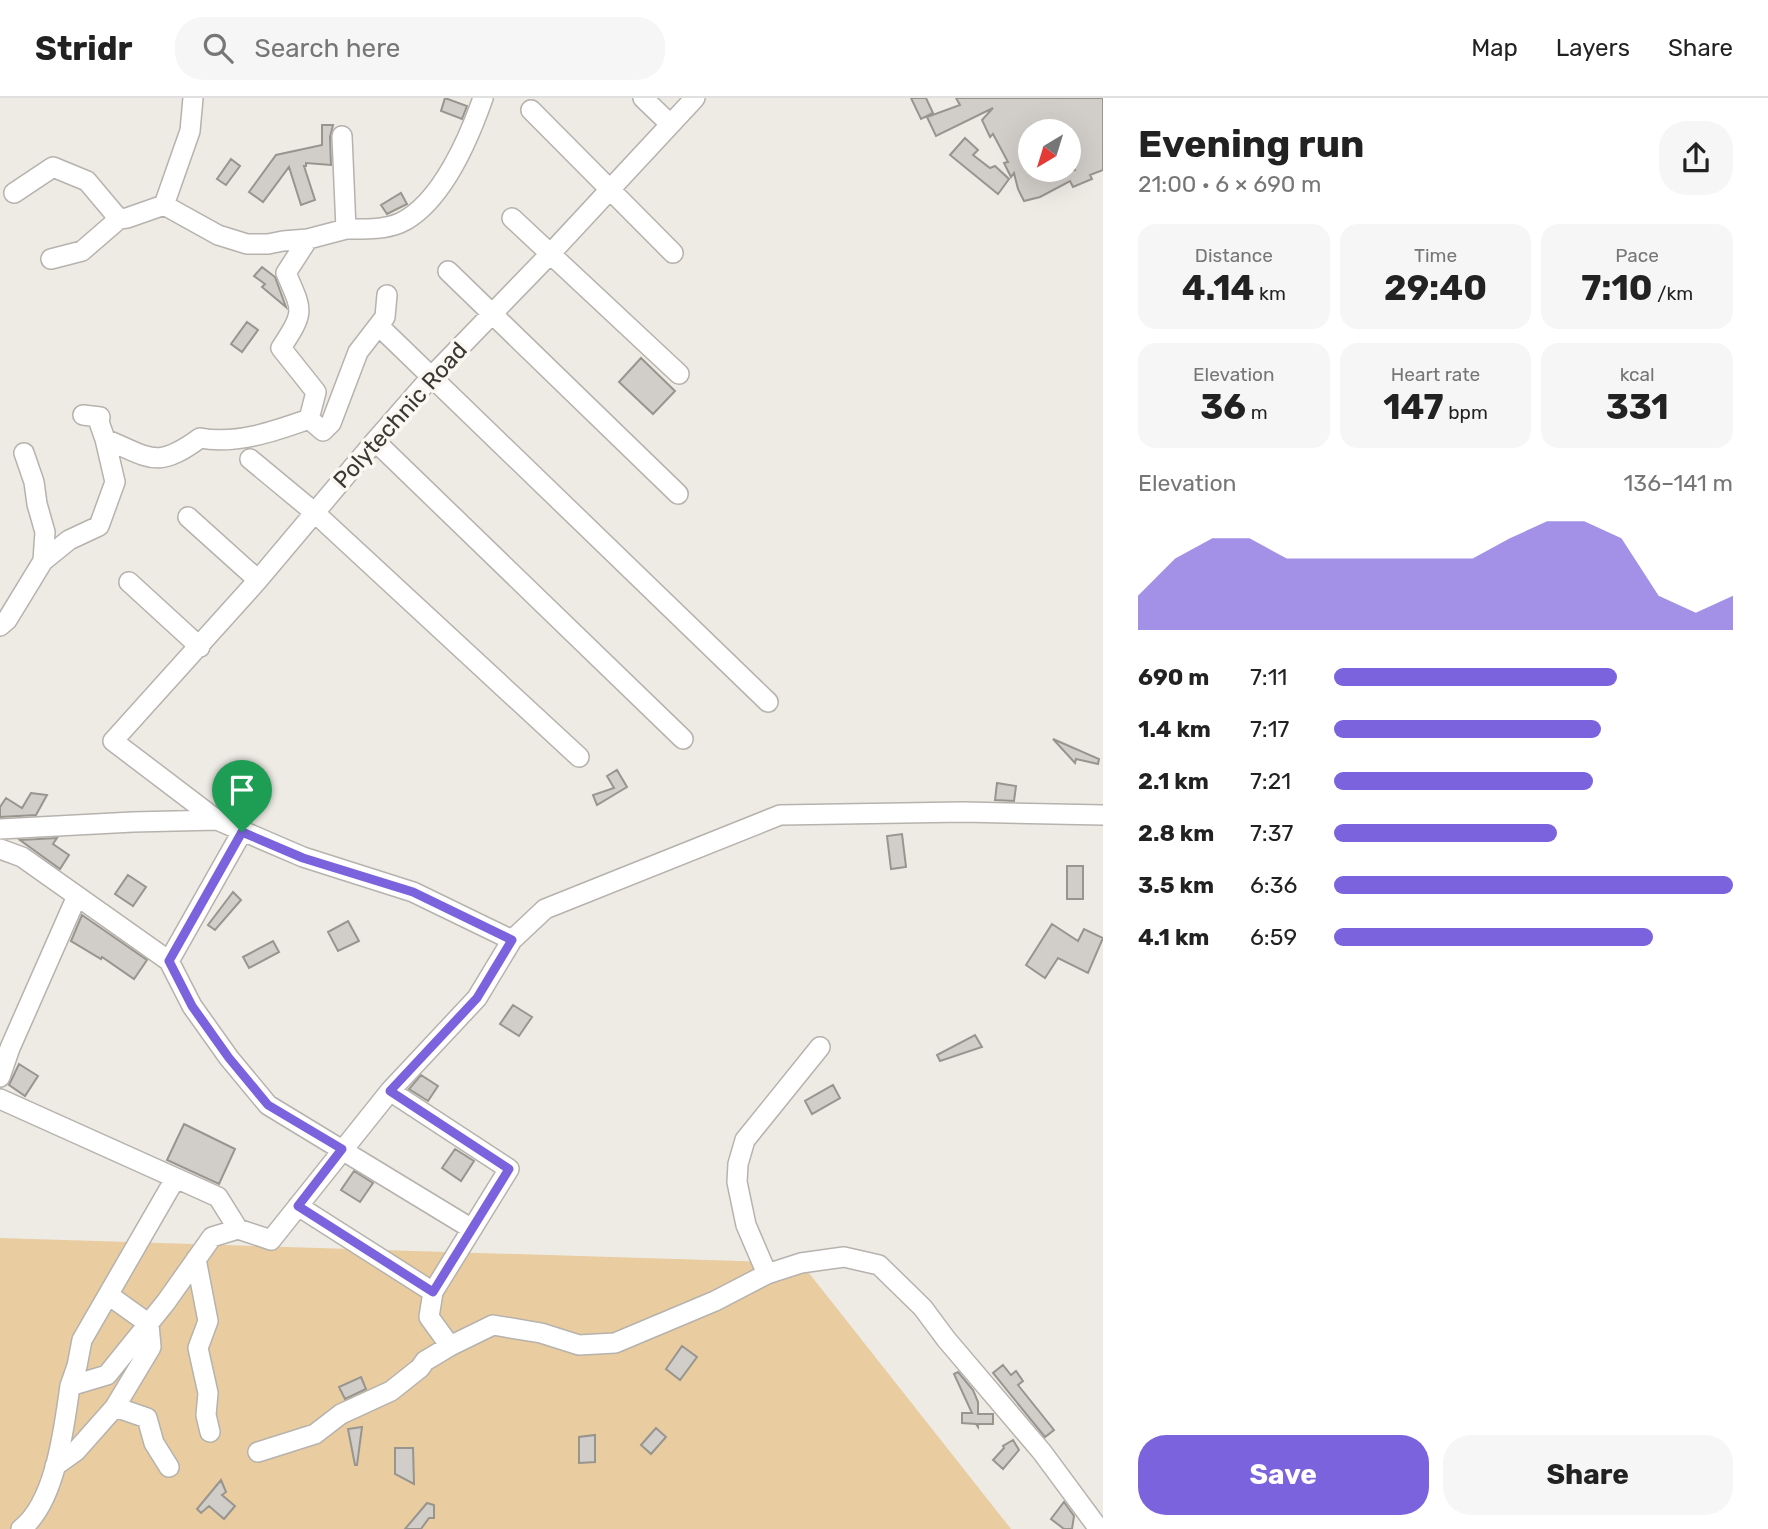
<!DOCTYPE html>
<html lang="en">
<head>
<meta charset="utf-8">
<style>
  :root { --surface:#fff; --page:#f6f6f6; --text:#222; --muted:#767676; --line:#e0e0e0; --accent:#7c63de }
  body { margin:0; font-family:Rubik,sans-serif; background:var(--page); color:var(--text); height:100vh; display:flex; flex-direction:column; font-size:26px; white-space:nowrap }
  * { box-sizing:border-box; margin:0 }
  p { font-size:23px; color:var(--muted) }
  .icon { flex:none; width:38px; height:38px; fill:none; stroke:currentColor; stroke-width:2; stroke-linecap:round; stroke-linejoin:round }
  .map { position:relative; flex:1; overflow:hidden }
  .panel { display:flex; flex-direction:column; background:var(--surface); width:665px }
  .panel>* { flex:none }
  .needle { width:46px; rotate:218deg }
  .tools { position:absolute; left:1018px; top:21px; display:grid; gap:14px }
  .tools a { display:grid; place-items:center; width:63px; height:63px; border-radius:50%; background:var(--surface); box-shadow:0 7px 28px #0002; font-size:35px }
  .pin { position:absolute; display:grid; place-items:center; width:60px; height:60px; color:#fff; margin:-72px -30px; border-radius:50% 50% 50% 0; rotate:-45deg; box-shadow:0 0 7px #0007 }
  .pin .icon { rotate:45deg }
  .round { display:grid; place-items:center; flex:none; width:74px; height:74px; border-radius:28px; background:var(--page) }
  .headline { display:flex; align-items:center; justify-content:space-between; height:119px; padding:0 35px }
  h1 { font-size:38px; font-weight:700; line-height:52px }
  .metrics { display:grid; grid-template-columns:repeat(3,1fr); gap:10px; height:119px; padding:7px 35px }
  .metrics div { display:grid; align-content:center; border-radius:18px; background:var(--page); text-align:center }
  .metrics b { font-size:35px; font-weight:700 }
  .metrics small { font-size:19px; font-weight:400 }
  .metrics p { font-size:19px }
  .chart { height:196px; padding:14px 35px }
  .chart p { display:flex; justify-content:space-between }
  .chart svg { width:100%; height:126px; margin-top:7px; fill:var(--accent); opacity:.7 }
  .button { display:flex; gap:14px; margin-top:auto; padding:14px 35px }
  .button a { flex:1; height:80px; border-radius:28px; background:var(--accent); color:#fff; font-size:28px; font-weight:700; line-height:80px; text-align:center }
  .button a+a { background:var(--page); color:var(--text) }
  ul { padding:0 35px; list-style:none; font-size:23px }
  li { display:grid; grid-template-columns:112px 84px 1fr; align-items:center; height:52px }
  li i { height:18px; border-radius:9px; background:var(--accent) }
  header { display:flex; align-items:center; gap:42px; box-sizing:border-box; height:98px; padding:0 35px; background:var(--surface); border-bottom:2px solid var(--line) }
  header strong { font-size:33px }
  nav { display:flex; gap:38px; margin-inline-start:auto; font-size:24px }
  .search { width:490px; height:63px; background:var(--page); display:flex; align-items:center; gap:18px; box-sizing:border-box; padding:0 24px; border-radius:28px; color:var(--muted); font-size:26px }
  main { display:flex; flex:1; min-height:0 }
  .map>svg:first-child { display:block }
</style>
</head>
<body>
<header>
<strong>Stridr</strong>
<div class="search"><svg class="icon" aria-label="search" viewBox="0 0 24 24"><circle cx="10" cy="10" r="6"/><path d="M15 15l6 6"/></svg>Search here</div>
<nav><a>Map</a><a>Layers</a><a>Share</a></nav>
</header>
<main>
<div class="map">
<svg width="1103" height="1431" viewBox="0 0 1103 1431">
  <rect width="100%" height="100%" fill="#eeeae4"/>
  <path fill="#e9cc9f" d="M 0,1140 L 801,1165 L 1011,1431 L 0,1431 Z"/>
  <path fill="#d1cdc8" stroke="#98958f" stroke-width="2" fill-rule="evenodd" d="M 445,0 L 467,8 L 462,21 L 441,13 Z
    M 911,0 L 926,0 L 933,15 L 921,21 Z
    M 956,0 L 1103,0 L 1103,72 L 1090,77 L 1092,81 L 1073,89 L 1070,83 L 1040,99 L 1024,103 L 1018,91 L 1014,75 L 1011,79 L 1004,65 L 1008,64 L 993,36 L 990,39 L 982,22 L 993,10 L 936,38 L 927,19 L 960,7 ZM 1031,33 L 1069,33 L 1069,51 L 1075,72 L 1031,72 Z
    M 322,27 L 333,27 L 330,39 L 331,67 L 306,65 L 306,68 L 304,68 L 315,102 L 301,107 L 289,69 L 263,104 L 249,94 L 276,57 L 322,47 Z
    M 965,40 L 978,52 L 973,57 L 990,70 L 995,68 L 1009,81 L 998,96 L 950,57 Z
    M 231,61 L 240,68 L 226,87 L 217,81 Z
    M 401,95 L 407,106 L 387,116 L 381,107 Z
    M 262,169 L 275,179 L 286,209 L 262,189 L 265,186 L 254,178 Z
    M 247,224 L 258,232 L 242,254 L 231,246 Z
    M 641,260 L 675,293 L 653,316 L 619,284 Z
    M 1053,641 L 1099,661 L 1098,666 L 1076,661 L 1075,665 Z
    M 617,672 L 627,689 L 597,707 L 593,697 L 614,690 L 607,678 Z
    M 997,685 L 1016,688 L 1014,703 L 995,702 Z
    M 31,695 L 47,697 L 36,717 L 0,719 L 0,709 L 6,700 L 22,710 Z
    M 902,736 L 906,769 L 891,771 L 887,738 Z
    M 57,740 L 53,746 L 69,757 L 60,771 L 20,742 Z
    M 1067,768 L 1083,768 L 1083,801 L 1067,801 Z
    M 128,777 L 146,789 L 133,808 L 115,796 Z
    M 233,794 L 241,802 L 215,832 L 208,827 Z
    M 82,817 L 147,862 L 134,881 L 102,859 L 101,861 L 71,843 Z
    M 348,823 L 359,843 L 338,853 L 328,834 Z
    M 1052,826 L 1078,843 L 1084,831 L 1103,840 L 1088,875 L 1058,860 L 1045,880 L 1026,867 Z
    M 273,843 L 279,854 L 249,870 L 243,859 Z
    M 513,907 L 532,919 L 519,938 L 500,926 Z
    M 975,937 L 982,949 L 940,963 L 937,957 Z
    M 19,966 L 38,978 L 25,998 L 9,987 Z
    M 421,977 L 438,988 L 428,1003 L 409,991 Z
    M 833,987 L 840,1000 L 812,1016 L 805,1003 Z
    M 184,1026 L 235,1051 L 219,1086 L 167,1062 Z
    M 455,1051 L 474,1063 L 461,1083 L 442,1070 Z
    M 354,1073 L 373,1085 L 360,1104 L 341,1092 Z
    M 682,1248 L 697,1259 L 680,1282 L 666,1271 Z
    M 1003,1267 L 1011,1277 L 1016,1273 L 1023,1283 L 1018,1287 L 1054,1332 L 1045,1339 L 993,1275 Z
    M 958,1274 L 973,1292 L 978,1304 L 978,1316 L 993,1316 L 993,1326 L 978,1326 L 978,1329 L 976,1326 L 962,1325 L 962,1315 L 972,1315 L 954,1276 Z
    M 361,1279 L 366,1291 L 345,1301 L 339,1289 Z
    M 362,1329 L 357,1367 L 355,1367 L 348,1331 Z
    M 656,1330 L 666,1339 L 651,1356 L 641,1347 Z
    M 595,1337 L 595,1364 L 579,1365 L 579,1339 Z
    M 1013,1342 L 1019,1352 L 1003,1371 L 993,1362 L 1004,1350 L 1003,1348 Z
    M 395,1350 L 413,1350 L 414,1386 L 395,1376 Z
    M 221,1382 L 226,1394 L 222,1397 L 235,1408 L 224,1421 L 209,1408 L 201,1415 L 197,1411 Z
    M 1064,1404 L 1074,1418 L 1072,1431 L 1064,1431 L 1051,1421 Z
    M 427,1405 L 434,1407 L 434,1420 L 429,1420 L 421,1431 L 405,1431 Z"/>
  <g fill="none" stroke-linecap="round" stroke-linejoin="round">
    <g stroke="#b6b2ad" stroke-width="22">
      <path id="minor" d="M 193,0 L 190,33 L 164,107 L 218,137 L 247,146 L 268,146 L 283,143 L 308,141 L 346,131 L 342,38
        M 643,0 L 670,26
        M 531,12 L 673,155
        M 14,95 L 53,69 L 87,83 L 119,121
        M 512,120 L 679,276
        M 346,131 C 365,131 383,132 400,125 C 441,106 469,40 483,0
        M 51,161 L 82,153 L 119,121 L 127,120 L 164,107
        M 448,173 L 678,396
        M 382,231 L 768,604
        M 83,317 L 100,319 L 99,324 L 105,341
        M 309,321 L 323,333 L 331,325 L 358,254 L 385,219 L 387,197
        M 375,343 L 683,641
        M 24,355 L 34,384 L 37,406 L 45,434 L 43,463
        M 250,361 L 314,414 L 579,659
        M 188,419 L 258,482
        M 129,484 L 200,549
        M 0,528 L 7,522 L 43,463 L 69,442 L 99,428 L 115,384 L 105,341 C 151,360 156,372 200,340 C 236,347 275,333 309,321 L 316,294 L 281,250 C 305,213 303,214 286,175 L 308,141
        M 217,722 L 113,643 L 258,482 L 375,343 L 431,279 L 551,155 L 695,0
        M 0,731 L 133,724 L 217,722 L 303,759 L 413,794 L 512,842
        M 0,751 L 22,759 L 169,863 L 242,734
        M 169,863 L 192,908 L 229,960 L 268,1007 L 472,1131
        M 0,979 L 10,950 L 77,798
        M 390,993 L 509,1071 L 433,1194
        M 0,1001 L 218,1099 L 238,1131
        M 298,1108 L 433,1194 L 429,1219 L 450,1248 L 493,1227 L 541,1235 L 579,1247 L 615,1245 L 715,1203 L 767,1176 L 801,1165 L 844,1159 L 879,1167 L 923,1210 L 946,1241 L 1042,1354 L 1099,1431
        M 196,1161 L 208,1223 L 198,1250 L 208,1295 L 206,1317 L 210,1334
        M 767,1176 L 746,1127 L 737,1084 L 738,1066 L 745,1042 L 820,949
        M 70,1288 L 77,1268 L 82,1242 L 175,1081
        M 115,1309 L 147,1320 L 154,1345 L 169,1369
        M 258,1354 L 315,1336 L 341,1316 L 391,1293 L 420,1270 L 425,1263 L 450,1248
        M 55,1368 L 76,1353 L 115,1309 L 151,1249 L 149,1226 L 110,1198
        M 21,1431 C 56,1404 64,1329 70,1288 L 107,1277 L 166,1204 L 212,1139 L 238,1131 L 271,1142 L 390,993 L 477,900 L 512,842 L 545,811 L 780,717 L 963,714 L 1103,717"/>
    </g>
    <use href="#minor" stroke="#fff" stroke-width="19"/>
  </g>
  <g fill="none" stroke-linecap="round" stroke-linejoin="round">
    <g stroke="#fff" stroke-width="14">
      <path id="route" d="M 242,734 L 303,760 L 413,794 L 512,842 L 477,900 L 390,993 L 509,1071 L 433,1194 L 298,1108 L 342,1051 L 268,1007 L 229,960 L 192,908 L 169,863 Z"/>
    </g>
    <use href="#route" stroke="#7c63de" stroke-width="9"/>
  </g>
  <g text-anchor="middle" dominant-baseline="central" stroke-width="7" stroke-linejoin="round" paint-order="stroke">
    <g font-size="23" fill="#393835" stroke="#fbf7f1">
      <text transform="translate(400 317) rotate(-48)">Polytechnic Road</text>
    </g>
  </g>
</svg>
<div class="tools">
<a><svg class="needle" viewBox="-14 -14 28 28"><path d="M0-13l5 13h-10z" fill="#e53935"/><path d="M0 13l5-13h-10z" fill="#767676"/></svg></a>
</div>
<div class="pin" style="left:242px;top:734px;background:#1e9e55"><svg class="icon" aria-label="arrive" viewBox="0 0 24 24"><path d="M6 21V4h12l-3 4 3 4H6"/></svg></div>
</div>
<section class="panel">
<div class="headline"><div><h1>Evening run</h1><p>21:00 · 6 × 690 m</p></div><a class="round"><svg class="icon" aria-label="share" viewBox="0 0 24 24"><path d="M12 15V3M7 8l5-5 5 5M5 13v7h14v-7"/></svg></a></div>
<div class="metrics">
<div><p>Distance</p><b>4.14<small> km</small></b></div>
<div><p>Time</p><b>29:40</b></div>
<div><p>Pace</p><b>7:10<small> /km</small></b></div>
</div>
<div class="metrics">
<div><p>Elevation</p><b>36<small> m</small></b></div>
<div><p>Heart rate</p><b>147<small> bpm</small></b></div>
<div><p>kcal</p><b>331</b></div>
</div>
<div class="chart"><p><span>Elevation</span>136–141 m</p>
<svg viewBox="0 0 160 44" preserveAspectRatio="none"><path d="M0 44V32L10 19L20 12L30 12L40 19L50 19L60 19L70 19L80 19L90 19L100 12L110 6L120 6L130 12L140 32L150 38L160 32V44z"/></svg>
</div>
<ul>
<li><b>690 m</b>7:11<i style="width:71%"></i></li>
<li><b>1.4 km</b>7:17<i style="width:67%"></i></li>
<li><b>2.1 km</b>7:21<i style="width:65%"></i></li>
<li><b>2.8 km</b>7:37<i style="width:56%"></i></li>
<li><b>3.5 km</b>6:36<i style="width:100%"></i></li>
<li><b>4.1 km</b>6:59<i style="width:80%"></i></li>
</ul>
<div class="button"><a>Save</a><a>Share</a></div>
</section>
</main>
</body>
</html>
